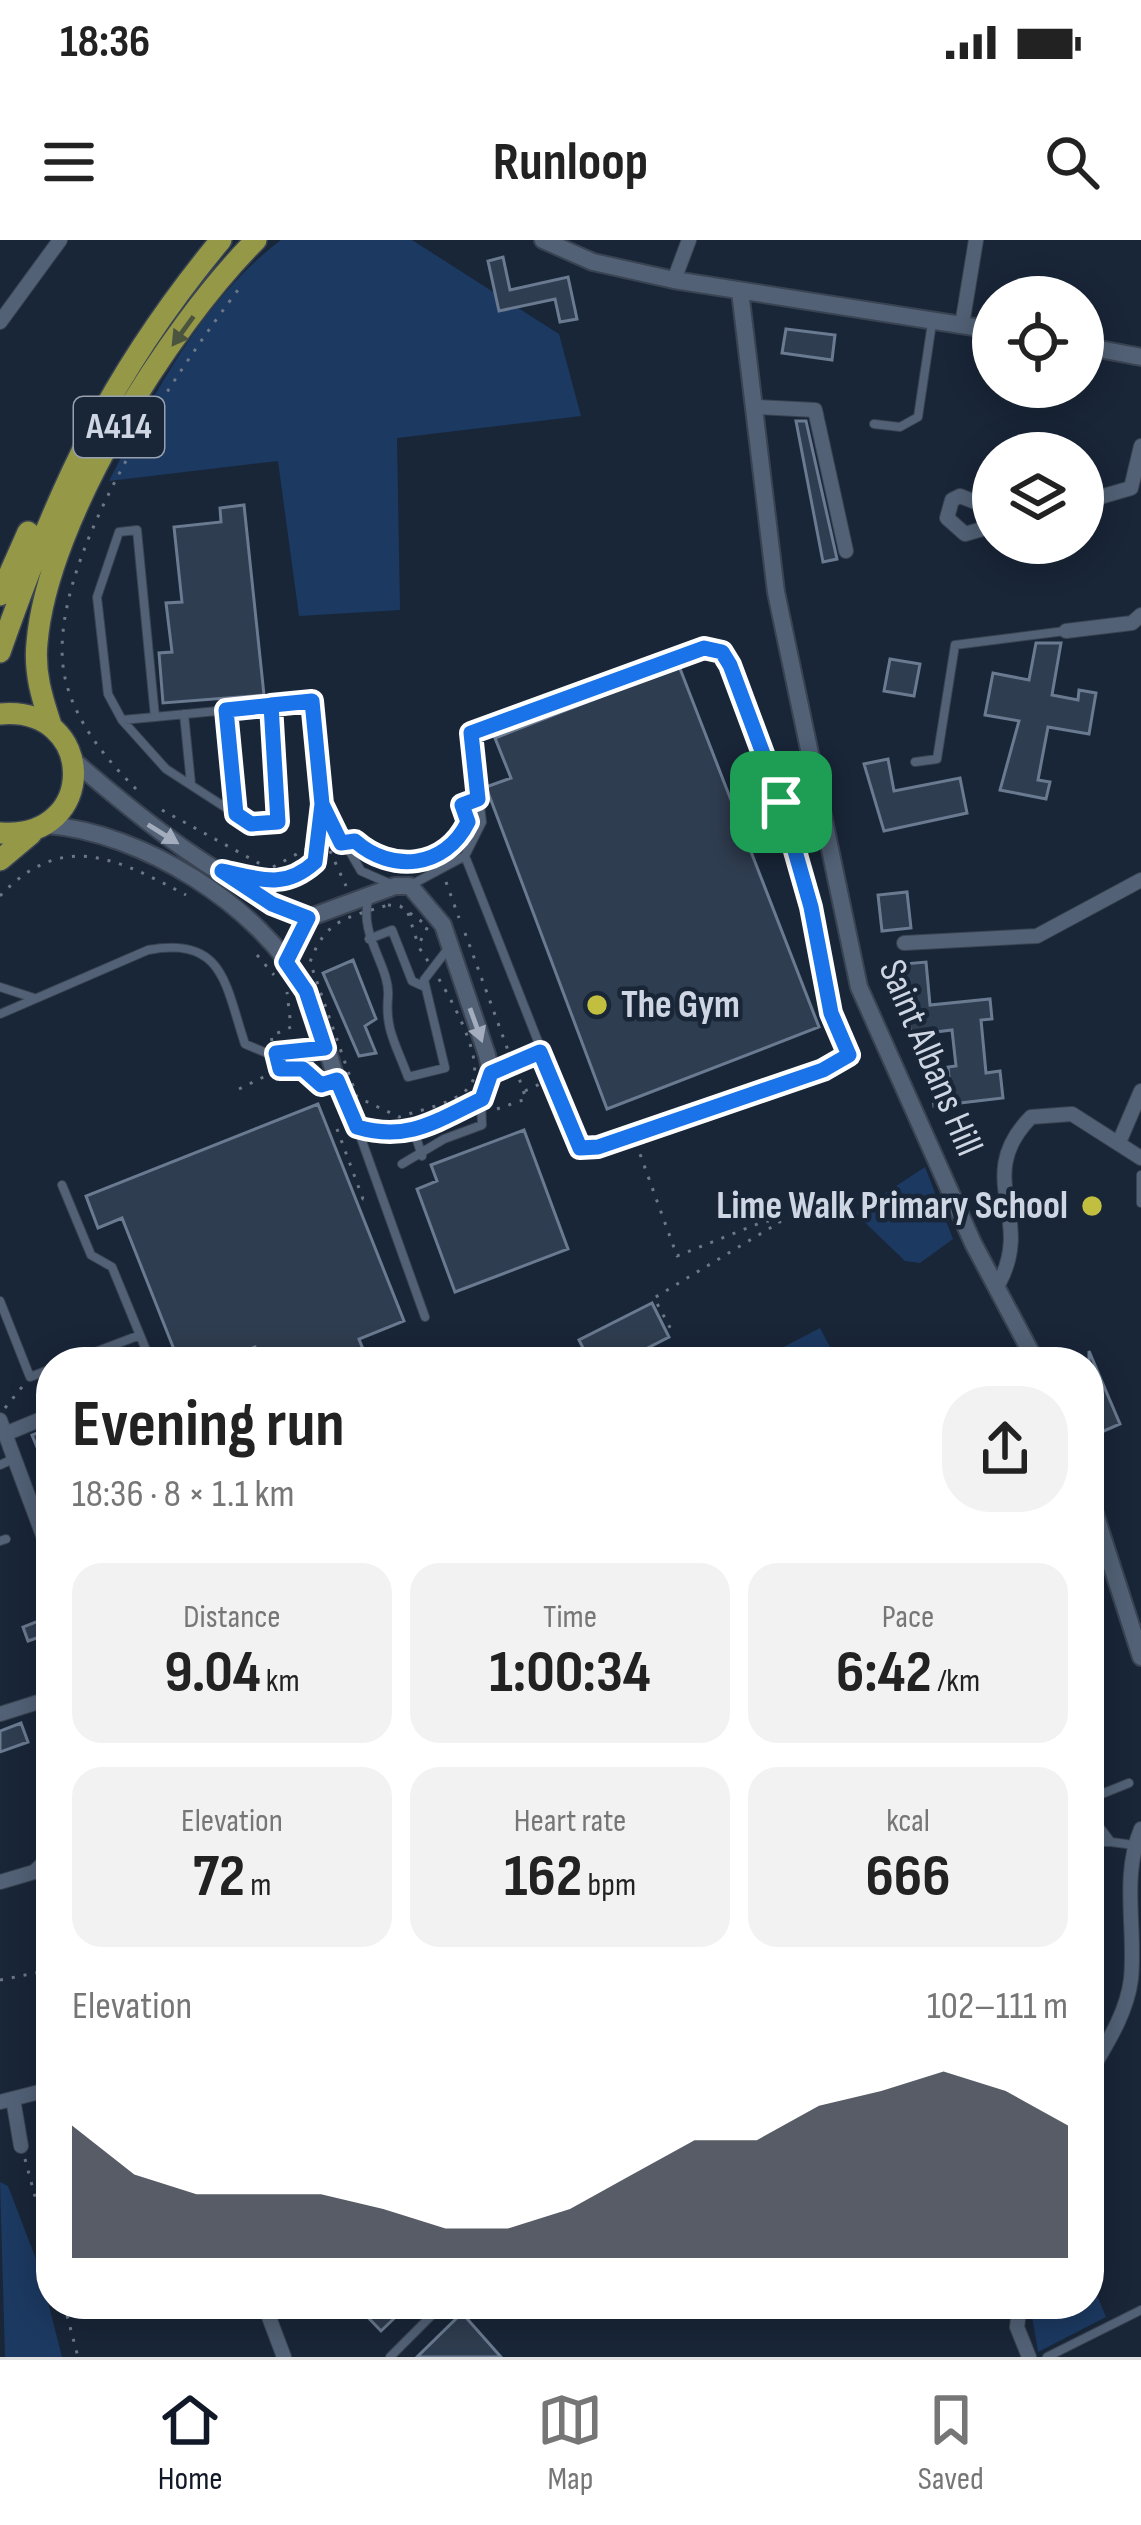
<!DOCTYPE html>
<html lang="en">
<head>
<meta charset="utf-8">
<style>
  :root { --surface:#fff; --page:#f2f2f2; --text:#222; --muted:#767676; --line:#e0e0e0; --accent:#111827 }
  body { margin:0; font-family:"Sofia Sans Condensed",sans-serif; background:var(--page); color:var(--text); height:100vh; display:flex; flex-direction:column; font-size:45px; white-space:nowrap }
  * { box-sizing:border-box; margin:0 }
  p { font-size:39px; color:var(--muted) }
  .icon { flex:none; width:66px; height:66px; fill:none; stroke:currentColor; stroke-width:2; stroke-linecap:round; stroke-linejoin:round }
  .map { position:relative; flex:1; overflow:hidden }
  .details { position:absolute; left:36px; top:1107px; width:1068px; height:972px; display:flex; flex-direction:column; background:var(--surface); border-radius:48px; box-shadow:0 6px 30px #0003 }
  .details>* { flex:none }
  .buttons { position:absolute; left:972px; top:36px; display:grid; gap:24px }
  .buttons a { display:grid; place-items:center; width:132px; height:132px; border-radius:50%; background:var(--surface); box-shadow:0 6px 30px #0003; font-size:60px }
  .pin { position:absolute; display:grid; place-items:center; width:102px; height:102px; color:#fff; margin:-51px; border-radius:24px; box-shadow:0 6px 18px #0006 }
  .round { display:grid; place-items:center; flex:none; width:126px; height:126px; border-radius:48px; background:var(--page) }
  .head { display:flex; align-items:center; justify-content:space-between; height:204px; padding:0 36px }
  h1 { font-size:66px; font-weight:700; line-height:90px }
  .figures { display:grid; grid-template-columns:repeat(3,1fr); gap:18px; height:204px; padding:12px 36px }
  .figures div { display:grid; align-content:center; border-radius:30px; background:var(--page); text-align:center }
  .figures b { font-size:60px; font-weight:700 }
  .figures small { font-size:33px; font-weight:400 }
  .figures p { font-size:33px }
  .chart { height:336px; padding:24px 36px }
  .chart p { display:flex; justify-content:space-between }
  .chart svg { width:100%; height:216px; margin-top:12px; fill:var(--accent); opacity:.7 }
  .status { display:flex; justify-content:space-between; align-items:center; height:84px; padding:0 60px; background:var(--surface); direction:ltr }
  .status svg { height:33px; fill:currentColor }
  header { display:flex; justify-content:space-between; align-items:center; height:156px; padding:0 36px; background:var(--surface); font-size:54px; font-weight:700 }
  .tabs { display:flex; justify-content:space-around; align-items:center; height:168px; border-top:3px solid var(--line); background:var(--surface); font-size:33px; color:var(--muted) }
  .tabs a { display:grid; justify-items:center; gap:6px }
  .tabs .current { color:var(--accent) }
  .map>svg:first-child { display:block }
</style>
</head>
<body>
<div class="status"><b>18:36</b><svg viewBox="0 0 49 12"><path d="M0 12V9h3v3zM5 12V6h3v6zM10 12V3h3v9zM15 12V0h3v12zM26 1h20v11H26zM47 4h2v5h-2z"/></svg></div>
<header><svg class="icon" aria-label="menu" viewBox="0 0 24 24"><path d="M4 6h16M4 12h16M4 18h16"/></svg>Runloop<svg class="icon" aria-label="search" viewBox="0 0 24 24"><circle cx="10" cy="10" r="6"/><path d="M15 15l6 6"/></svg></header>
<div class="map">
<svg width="1141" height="2117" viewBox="0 0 1141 2117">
  <rect width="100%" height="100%" fill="#192638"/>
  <path fill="#1c3961" d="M 281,0 L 412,0 L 559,94 L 581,176 L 397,198 L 400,370 L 299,376 L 278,221 L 109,241 C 152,157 204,57 281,0 Z
    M 925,927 L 953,999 L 920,1023 L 905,1021 L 855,973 Z
    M 820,1088 L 838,1122 L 755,1122 Z
    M 0,1942 L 8,1946 L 39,2027 L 62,2117 L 5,2117 Z
    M 1089,2036 L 1106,2077 L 1038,2112 L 1030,2064 L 1089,2064 Z"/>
  <path fill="#2f3d50" stroke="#6a7a90" stroke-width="3" d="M 503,17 L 510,50 L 568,37 L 577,79 L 560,82 L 555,59 L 499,71 L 488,21 Z
    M 786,89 L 835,95 L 832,120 L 782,113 Z
    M 796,181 L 806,181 L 837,319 L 823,322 Z
    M 244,265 L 264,455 L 163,463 L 159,413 L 172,412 L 166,363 L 182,362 L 174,287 L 221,282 L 220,268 Z
    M 1036,403 L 1061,403 L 1052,455 L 1078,460 L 1079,450 L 1096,453 L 1089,494 L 1048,487 L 1038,540 L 1050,542 L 1046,559 L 1000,550 L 1019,481 L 985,475 L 993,433 L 1029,440 Z
    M 890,419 L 920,424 L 914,456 L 884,451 Z
    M 679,426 L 819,787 L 607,869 L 486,547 L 511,538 L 495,498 Z
    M 888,519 L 894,551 L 960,538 L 967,573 L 884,591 L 864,524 Z
    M 907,652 L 911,688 L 882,691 L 878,655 Z
    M 353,720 L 376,779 L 365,786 L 376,813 L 359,816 L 323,733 Z
    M 926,722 L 930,765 L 990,759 L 992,779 L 981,780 L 986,833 L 1000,831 L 1003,858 L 934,866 L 931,839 L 949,837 L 948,827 L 956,826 L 952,790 L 911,795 L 903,724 Z
    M 318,864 L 404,1081 L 359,1099 L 365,1114 L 343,1122 L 261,1122 L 255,1107 L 218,1122 L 179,1122 L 122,978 L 98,988 L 86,956 Z
    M 524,890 L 568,1009 L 455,1052 L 417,949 L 437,941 L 431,925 Z
    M 652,1063 L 669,1097 L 620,1122 L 590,1122 L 579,1100 Z
    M 1089,1111 L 1120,1184 L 1097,1194 L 1089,1174 Z
    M 50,1188 L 51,1207 L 39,1212 L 32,1195 Z
    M 46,1378 L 51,1393 L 28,1401 L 23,1387 Z
    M 21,1483 L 28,1502 L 0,1512 L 0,1491 Z
    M 355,2064 L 409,2064 L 381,2091 Z
    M 462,2073 L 501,2117 L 417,2117 Z"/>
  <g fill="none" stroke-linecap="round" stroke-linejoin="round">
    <g stroke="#394352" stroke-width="10">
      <path id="service" d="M 874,184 L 900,187 L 918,177 L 932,83
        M 226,470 L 236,572
        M 184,474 L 191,544
        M 122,480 L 155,477
        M 915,522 L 937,519 L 955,405 L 1065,391
        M 323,565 L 361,631 L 393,645
        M 235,634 C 270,641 288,647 315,622 L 322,564 L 312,462 L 155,477 L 137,290 L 119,292 L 97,357 L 108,454 L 122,480 L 166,529 L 251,584 L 278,582 L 271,465
        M 411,645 L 465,616 L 482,582 L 471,493 L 704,408 L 722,412 L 781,563 L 811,667 L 831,773 L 849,815 L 729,864 L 580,908 L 465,616
        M 369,657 C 357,694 391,727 388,757 C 385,790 396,804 408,837 L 445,828 L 424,740 L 447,710
        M 369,699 L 392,690 L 412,741 L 425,747
        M 287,720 L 307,680
        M 0,747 L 34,758
        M 0,774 L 148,710 C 224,696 225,744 245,804 L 269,814 L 323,808
        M 492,833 L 540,812
        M 357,887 L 425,1077
        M 414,891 L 422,916
        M 402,924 L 444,899 L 482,885 L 481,861
        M 1141,935 L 1141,963
        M 62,945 L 91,1015 L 112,1027 L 151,1122
        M 0,1061 L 30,1137 L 51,1129
        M 69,1122 L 140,1095
        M 0,1225 L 13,1219
        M 0,1301 L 6,1299
        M 1089,1559 L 1129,1543
        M 1089,1573 L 1111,1602 L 1134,1605
        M 1089,1602 L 1110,1602
        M 390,2117 L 439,2068
        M 1047,2117 L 1141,2070"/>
    </g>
    <g stroke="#394352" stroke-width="16">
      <path id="minor" d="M 674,40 L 689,0
        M 0,82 L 60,0
        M 962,85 L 976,0
        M 757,167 L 815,170 L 846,311
        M 1083,262 L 1131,248 L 1141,206
        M 993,269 L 960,256 L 952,260 L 947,278 L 965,294 L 993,286
        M 1066,391 L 1132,383 L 1141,375
        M 904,703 L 1037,696 L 1141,640
        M 1120,900 L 1141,851
        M 999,1043 C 1035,977 972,937 1031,877 L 1072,874 L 1141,918
        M 0,1180 L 51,1317
        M 5,1194 L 51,1175
        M 0,1474 L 51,1458
        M 0,1642 L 34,1632 L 51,1616
        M 1089,1834 C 1106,1805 1127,1773 1131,1739 C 1136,1689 1121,1637 1141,1589
        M 13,1859 L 21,1906
        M 0,1862 L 51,1849
        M 264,2064 L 284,2117
        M 1020,2064 L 1017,2087 L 1029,2117"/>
    </g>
    <g stroke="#394352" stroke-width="20">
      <path id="tertiary" d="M 543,0 L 593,22 L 674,40 L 993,90
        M 740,51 L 776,352 L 859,747 L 973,1003 L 1036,1122
        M 1083,106 L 1141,117
        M 47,585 C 141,592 259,665 305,749 C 328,792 331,845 357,887 C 405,901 438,880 482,859 L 491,833 L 487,815 L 443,685 L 410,646 L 395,646 L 308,678 C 221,643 143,581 73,520
        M 1089,1255 L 1141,1417"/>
    </g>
    <g stroke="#394352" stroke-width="24">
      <path id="primary" d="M 0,355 L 28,292
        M 0,412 C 57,249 110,134 221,0
        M 0,474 C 97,465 99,601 0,593
        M 51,485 C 42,458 34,433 37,403 C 47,279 169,87 256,0
        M 0,620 L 31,594"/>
    </g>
    <path stroke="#6d7887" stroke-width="3" stroke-dasharray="3 9" stroke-linecap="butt" d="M 136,549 C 106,519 77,484 66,442 C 37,332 177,131 241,46
      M 466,564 L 467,581
      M 162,570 L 264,626
      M 364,609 C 392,632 433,623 458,600
      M 330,611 L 346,646
      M 273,627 L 306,609
      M 446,642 L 459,678
      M 0,656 C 62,590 116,618 186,655
      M 388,665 L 400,666 L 428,686 L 418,706 C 435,731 491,818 470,846 C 456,864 419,870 399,877 L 357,857 L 310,722 C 326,679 346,678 388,665 Z
      M 408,673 L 418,704
      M 465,693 L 509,813
      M 257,715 L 274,735
      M 272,801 L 271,796 L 291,787 L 287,752
      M 239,849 L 280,829 L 303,829 L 319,843
      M 525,851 L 544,842
      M 497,869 L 526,859 L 519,838
      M 337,889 L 363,959 L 369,958
      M 636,903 L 677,1016 L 765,981 L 780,982 L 654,1058 L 673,1093
      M 5,1168 L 22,1147
      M 0,1740 L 51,1730
      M 25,1919 L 51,2016
      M 64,2064 L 78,2117"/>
    <use href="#service" stroke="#526176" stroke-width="8"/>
    <use href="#minor" stroke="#526176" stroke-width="14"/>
    <use href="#tertiary" stroke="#526176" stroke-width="16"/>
    <use href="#primary" stroke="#959846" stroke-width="21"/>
  </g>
  <defs><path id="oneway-solid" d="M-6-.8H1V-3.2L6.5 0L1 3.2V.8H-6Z" transform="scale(3)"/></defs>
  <use fill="#4b543e" href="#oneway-solid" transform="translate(183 91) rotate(126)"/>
  <g fill="#a3adbd">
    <use href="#oneway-solid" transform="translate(163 594) rotate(32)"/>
    <use href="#oneway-solid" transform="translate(476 785) rotate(70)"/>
  </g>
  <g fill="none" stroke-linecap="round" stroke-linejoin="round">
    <g stroke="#fff" stroke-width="24">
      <path id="route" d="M 781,562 L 730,425 L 722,412 L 704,408 L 471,493 L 478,559 L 462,565 L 468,582 C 445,629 391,633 355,601 L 341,603 L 322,564 L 312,461 L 271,465 L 278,582 L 251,584 L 236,574 L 226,470 L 312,461 L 322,564 L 315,622 C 284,650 260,639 222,631 L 272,664 L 308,678 L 286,722 L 306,751 L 325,808 L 276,813 L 280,829 L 303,829 L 321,845 L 337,840 L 357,887 C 408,902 436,881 482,859 L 491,833 L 540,812 L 580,908 L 598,907 L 823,830 L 849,815 L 831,773 L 811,667 L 781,562"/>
    </g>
    <use href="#route" stroke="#1a73e8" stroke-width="15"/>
  </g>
  <g fill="#c1be40" stroke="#192638" stroke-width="4.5">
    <circle cx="597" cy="765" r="12"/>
    <circle cx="1092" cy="966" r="12"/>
  </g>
  <g text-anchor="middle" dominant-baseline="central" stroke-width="9" stroke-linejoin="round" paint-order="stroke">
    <rect fill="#192638" stroke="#98a1b0" stroke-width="3" x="74" y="157" width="90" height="60" rx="9"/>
    <g font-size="36" font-weight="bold" fill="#ced6e3">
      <text x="119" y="187">A414</text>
    </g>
    <g font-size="39" font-weight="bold" fill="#ced6e3" stroke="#192638" text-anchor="start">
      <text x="621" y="765">The Gym</text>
      <text x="1068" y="966" text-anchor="end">Lime Walk Primary School</text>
    </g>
    <g font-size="39" fill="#ced6e3" stroke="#192638">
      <text transform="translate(930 818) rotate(67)">Saint Albans Hill</text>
    </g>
  </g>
</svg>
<div class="buttons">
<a><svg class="icon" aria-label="locate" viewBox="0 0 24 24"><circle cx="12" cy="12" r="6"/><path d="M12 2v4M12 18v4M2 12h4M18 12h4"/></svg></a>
<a><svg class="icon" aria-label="layers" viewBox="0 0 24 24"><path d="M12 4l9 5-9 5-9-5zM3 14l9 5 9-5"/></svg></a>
</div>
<div class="pin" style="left:781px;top:562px;background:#1e9e55"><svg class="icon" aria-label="arrive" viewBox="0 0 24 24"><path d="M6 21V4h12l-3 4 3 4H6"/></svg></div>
<section class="details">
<div class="head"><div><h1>Evening run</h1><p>18:36 · 8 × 1.1 km</p></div><a class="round"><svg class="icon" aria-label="share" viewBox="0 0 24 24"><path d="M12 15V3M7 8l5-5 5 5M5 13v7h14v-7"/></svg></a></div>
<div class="figures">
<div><p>Distance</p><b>9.04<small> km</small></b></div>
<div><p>Time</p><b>1:00:34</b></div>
<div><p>Pace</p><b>6:42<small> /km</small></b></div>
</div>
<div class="figures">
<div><p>Elevation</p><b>72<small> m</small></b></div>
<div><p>Heart rate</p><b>162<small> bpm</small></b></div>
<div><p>kcal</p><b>666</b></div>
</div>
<div class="chart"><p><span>Elevation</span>102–111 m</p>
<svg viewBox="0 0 160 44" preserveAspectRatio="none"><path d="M0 44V17L10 27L20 31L30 31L40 31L50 34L60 38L70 38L80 34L90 27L100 20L110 20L120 13L130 10L140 6L150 10L160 17V44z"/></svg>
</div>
</section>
</div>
<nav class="tabs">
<a class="current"><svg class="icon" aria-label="home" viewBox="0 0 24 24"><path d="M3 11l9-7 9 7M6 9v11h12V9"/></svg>Home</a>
<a><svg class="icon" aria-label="map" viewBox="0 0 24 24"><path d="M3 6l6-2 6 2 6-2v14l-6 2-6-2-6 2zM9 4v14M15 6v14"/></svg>Map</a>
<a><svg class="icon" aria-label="saved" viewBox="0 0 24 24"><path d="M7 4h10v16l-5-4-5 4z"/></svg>Saved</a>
</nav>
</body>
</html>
